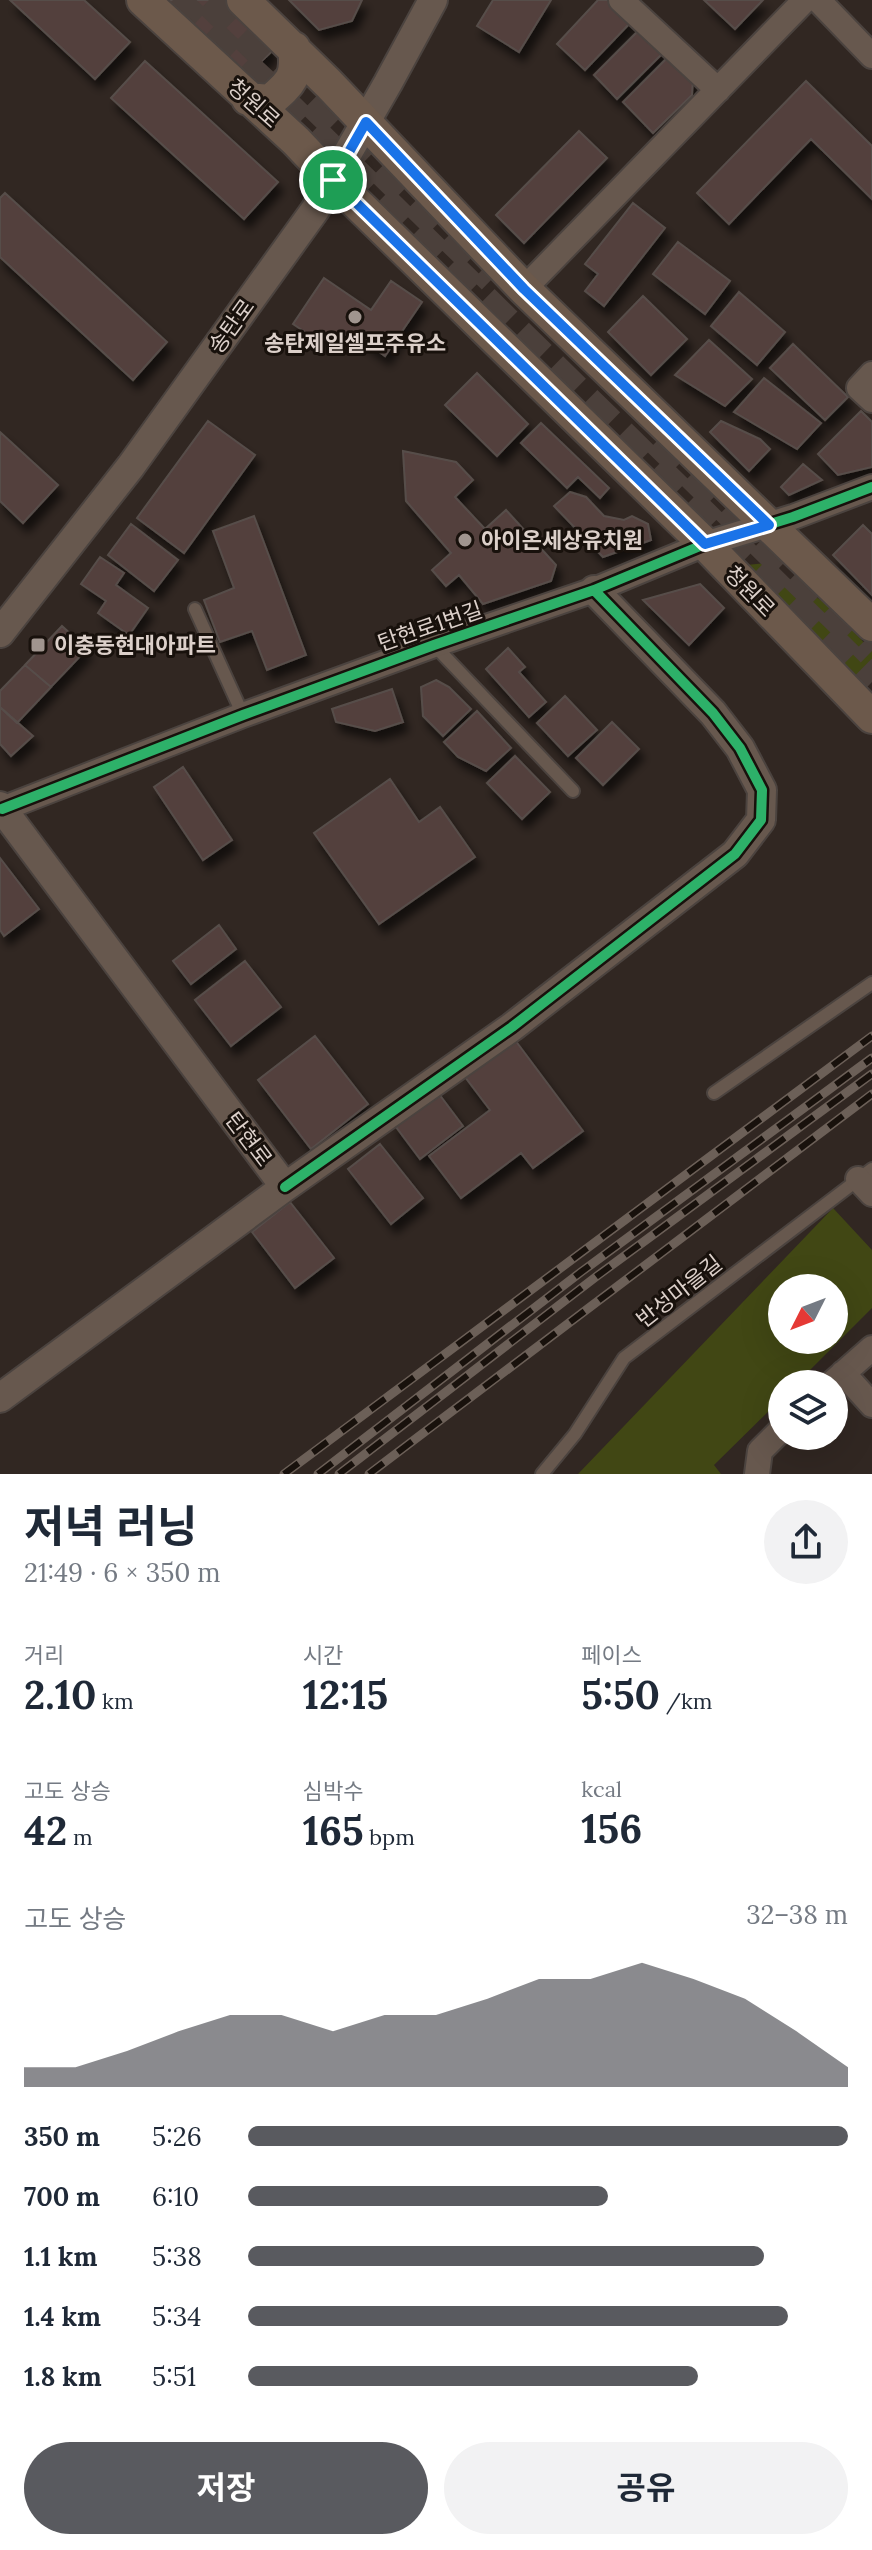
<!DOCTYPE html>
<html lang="ko">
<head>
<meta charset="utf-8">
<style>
  :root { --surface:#fff; --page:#f2f2f3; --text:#1f2937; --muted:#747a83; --accent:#595a5f }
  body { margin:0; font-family:Lora,"Noto Sans KR",serif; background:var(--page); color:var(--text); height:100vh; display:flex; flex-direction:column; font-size:30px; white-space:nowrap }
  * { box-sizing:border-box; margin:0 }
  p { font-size:26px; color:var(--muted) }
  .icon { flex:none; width:44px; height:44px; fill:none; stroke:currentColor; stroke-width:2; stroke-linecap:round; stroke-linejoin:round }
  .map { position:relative; height:1474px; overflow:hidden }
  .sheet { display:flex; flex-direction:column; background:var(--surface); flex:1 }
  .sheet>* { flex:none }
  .needle { width:52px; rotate:228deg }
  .controls { position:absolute; left:768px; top:1274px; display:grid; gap:16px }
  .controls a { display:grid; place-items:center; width:80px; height:80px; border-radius:50%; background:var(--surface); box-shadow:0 8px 32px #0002; font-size:40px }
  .pin { position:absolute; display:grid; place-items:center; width:68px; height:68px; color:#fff; margin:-34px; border:4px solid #fff; border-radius:50%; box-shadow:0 2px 8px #0007 }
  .round { display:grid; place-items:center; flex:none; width:84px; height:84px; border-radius:42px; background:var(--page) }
  .head { display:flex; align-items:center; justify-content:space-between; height:136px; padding:0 24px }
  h1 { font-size:44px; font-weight:700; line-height:60px }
  .figures { display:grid; grid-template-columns:repeat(3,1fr); gap:12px; height:136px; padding:8px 24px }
  .figures div { display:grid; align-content:center }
  .figures b { font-size:40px; font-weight:700 }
  .figures small { font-size:22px; font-weight:400 }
  .figures p { font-size:22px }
  .chart { height:224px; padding:16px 24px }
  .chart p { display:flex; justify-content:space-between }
  .chart svg { width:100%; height:144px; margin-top:8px; fill:var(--accent); opacity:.7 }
  .cta { display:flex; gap:16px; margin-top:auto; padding:16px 24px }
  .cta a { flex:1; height:92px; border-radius:48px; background:var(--accent); color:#fff; font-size:32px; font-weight:700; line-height:92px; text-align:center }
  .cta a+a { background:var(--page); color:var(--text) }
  ul { padding:0 24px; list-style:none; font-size:26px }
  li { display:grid; grid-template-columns:128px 96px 1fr; align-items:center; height:60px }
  li i { height:20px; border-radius:10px; background:var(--accent) }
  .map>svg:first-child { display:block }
</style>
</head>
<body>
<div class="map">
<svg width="872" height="1474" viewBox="0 0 872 1474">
  <defs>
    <filter id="shadow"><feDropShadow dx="5" dy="9" stdDeviation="4" flood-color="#0009"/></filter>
  </defs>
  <rect width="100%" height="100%" fill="#312722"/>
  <path fill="#414714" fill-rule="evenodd" d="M 766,563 L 828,605 L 872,651 L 872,679 L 862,681 L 746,565 Z
    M 833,1208 L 872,1250 L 872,1308 L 796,1384 L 782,1384 L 782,1398 L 714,1465 L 721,1474 L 578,1474 ZM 834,1288 L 834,1340 L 782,1340 L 782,1288 Z"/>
  <path fill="#533f3e" stroke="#574e4a" stroke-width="2" filter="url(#shadow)" d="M 10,0 L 84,0 L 130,42 L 95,79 Z
    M 151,0 L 229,0 L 270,40 L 271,52 L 244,78 Z
    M 289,0 L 362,0 L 352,21 L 319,30 Z
    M 493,0 L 551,0 L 519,52 L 477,26 Z
    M 598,0 L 611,0 L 633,20 L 585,70 L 557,44 Z
    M 704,0 L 763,0 L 735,29 Z
    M 641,28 L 664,52 L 617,99 L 594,75 Z
    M 670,55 L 693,79 L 692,95 L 653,133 L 623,102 Z
    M 145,61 L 278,182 L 244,219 L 111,98 Z
    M 806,81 L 872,146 L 872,199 L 811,139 L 729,224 L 697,193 Z
    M 579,131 L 607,158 L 524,243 L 496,215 Z
    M 5,193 L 167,342 L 133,380 L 0,257 L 0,198 Z
    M 633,203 L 665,228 L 604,306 L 585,291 L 598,274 L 585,264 Z
    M 678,242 L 730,281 L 705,314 L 653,274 Z
    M 324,278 L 371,310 L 391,281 L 422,302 L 385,356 L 354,334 L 314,338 L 293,324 Z
    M 739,292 L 785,332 L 757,365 L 711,326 Z
    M 643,296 L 687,339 L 651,375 L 608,332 Z
    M 709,340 L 752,379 L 725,406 L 675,375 Z
    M 793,344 L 848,397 L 825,420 L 770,368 Z
    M 477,373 L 528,424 L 497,456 L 445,405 Z
    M 764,378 L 821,423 L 797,449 L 734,412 Z
    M 861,411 L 872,422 L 872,467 L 838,475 L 818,454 Z
    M 208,421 L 255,455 L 184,553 L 137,518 Z
    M 721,421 L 760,439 L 770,449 L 749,471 L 710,432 Z
    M 541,423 L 609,488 L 600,498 L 578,477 L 567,488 L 521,443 Z
    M 0,432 L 58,485 L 23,523 L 0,501 Z
    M 403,451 L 456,462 L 473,480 L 455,497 L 485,529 L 506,510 L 556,565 L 551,581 L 483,604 L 459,575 L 446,586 L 432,570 L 451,553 L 406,501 Z
    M 803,464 L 822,480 L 789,495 L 781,487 Z
    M 570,492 L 586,497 L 604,516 L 624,520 L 632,516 L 648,524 L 651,540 L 603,557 L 554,506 Z
    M 254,516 L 306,655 L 267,670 L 252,631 L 220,642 L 204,600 L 234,588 L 213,531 Z
    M 131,524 L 178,560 L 154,591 L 108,555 Z
    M 863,525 L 872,534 L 872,595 L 833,555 Z
    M 100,557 L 124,573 L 116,585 L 148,608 L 129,635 L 98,613 L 106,601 L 81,584 Z
    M 700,584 L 724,608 L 689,645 L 643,600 Z
    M 62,626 L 87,649 L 51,687 L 25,665 Z
    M 508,648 L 525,667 L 519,672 L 546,702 L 529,717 L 486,669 Z
    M 25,665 L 51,687 L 17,723 L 0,707 L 0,691 Z
    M 436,680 L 449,687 L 471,709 L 443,736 L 423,716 L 421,687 Z
    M 392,689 L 403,722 L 375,731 L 336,722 L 332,709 Z
    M 565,696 L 597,730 L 568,756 L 537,723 Z
    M 0,707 L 33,736 L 11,756 L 0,744 Z
    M 477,711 L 511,748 L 486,771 L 458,757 L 444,742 Z
    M 612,722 L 639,749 L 603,785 L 576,758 Z
    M 515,756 L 550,792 L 522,819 L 487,783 Z
    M 183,767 L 232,840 L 203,860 L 154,787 Z
    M 390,779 L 419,822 L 440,807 L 475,857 L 379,924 L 314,833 Z
    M 0,858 L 39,909 L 4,936 L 0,930 Z
    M 219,925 L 236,949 L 191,984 L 173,961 Z
    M 245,961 L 281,1007 L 231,1046 L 195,1000 Z
    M 315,1036 L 368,1104 L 311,1149 L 258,1080 Z
    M 515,1040 L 583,1131 L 533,1168 L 521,1153 L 461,1198 L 429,1156 L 490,1110 L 465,1077 Z
    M 436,1090 L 463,1126 L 420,1159 L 393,1123 Z
    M 380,1144 L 423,1198 L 391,1224 L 348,1169 Z
    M 290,1202 L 334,1258 L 295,1288 L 252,1232 Z"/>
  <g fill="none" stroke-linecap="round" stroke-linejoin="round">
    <path stroke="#4b403b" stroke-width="32" stroke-dasharray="32 16" stroke-linecap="butt" d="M 173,0 L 264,85 L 872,682
      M 209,0 L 493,278
      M 658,440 L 872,651"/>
    <g stroke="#4b433f" stroke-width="16">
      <path id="service" d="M 195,609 L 243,715
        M 434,645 L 573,791
        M 714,1093 L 872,983
        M 542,1474 L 575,1434 L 624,1358 L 872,1169"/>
    </g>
    <g stroke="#4b433f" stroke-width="28">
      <path id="minor" d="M 621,0 L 718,90
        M 818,0 L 872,56
        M 524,289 L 805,0
        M 872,374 L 859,388 L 872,400
        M 2,809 L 243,715 L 434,645 L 594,590 L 705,544 L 793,517 L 872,487
        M 858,1179 L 872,1194
        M 843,1373 L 872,1405
        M 831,1384 L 872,1348
        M 757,1474 L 760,1451 L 782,1429"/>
    </g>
    <g stroke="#4b433f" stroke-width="32">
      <path id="tertiary" d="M 0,633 L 131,466 L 315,210 L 388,83 L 433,0
        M 0,806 L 285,1187 L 0,1398
        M 285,1187 L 512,1027 L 735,854 L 761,820 L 762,790 L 740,748 L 713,713 L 594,590"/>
    </g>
    <g stroke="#4b433f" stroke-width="36">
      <path id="secondary" d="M 143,0 L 296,141 L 333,180 L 705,544 L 872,717
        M 243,0 L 328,83 L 524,289 L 872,625
        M 248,99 L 270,101 C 291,83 298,77 294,48"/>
    </g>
    <use href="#service" stroke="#67584e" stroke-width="12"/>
    <use href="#minor" stroke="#67584e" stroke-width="24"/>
    <use href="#tertiary" stroke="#67584e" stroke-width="28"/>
    <use href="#secondary" stroke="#6c594b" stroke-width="32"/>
    <g stroke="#6c6058" stroke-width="9">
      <path id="rail" d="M 284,1474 L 872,1036
        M 318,1474 L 581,1272 L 872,1058
        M 339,1474 L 597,1276 L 872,1074
        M 369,1474 L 872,1094"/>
    </g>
    <use href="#rail" stroke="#18110c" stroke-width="6" stroke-dasharray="18" stroke-linecap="butt"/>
    <g stroke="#18110c" stroke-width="15">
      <path id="cycleway" d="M 2,809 L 243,715 L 434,645 L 594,590 L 705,544 L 793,517 L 872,487
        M 285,1187 L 512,1027 L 735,854 L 761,820 L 762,790 L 740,748 L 713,713 L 594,590"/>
    </g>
    <use href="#cycleway" stroke="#2db169" stroke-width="10"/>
  </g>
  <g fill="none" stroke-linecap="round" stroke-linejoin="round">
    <g stroke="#fff" stroke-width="16">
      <path id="route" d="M 366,122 L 524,289 L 769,525 L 705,544 L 333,180 Z"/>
    </g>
    <use href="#route" stroke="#1a73e8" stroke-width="10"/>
  </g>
  <g fill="#a0958f" stroke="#18110c" stroke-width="3">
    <circle cx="355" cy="317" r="8"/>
    <circle cx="465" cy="540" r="8"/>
    <rect x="30" y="637" width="16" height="16" rx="4"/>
  </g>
  <g text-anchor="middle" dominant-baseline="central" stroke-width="6" stroke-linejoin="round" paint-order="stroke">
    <g font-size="22" fill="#dcd0ca" stroke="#18110c">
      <text transform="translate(254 103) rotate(42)">청원로</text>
      <text transform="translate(231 326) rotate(-54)">송탄로</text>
      <text transform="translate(750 591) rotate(46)">청원로</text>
      <text transform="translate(430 626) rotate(-19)">탄현로1번길</text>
      <text transform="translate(249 1139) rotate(53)">탄현로</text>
      <text transform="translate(679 1291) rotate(-38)">반성마을길</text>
    </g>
    <g font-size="22" font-weight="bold" fill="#dcd0ca" stroke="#18110c" text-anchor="start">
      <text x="355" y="343" text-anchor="middle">송탄제일셀프주유소</text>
      <text x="481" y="540">아이온세상유치원</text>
      <text x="54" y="645">이충동현대아파트</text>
    </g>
  </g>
</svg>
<div class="controls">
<a><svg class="needle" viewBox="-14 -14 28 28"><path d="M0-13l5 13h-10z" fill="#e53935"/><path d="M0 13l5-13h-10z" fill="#747a83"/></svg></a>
<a><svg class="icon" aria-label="layers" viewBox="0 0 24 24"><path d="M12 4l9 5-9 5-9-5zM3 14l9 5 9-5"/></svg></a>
</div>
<div class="pin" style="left:333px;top:180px;background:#1e9e55"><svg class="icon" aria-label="arrive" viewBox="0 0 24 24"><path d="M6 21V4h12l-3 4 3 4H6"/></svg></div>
</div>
<section class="sheet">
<div class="head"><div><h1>저녁 러닝</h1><p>21:49 · 6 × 350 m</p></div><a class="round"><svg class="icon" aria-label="share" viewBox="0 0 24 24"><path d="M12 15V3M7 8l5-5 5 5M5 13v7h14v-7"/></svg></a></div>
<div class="figures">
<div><p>거리</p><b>2.10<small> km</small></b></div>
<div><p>시간</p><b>12:15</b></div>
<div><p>페이스</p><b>5:50<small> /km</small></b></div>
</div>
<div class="figures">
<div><p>고도 상승</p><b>42<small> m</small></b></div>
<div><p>심박수</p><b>165<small> bpm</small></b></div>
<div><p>kcal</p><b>156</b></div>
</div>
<div class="chart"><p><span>고도 상승</span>32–38 m</p>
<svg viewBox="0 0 160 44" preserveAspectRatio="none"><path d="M0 44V38L10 38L20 33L30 27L40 22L50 22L60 27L70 22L80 22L90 17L100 11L110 11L120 6L130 11L140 17L150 27L160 38V44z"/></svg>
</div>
<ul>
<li><b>350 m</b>5:26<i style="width:100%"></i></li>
<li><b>700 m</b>6:10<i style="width:60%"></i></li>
<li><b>1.1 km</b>5:38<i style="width:86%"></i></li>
<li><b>1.4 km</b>5:34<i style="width:90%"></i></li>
<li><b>1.8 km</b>5:51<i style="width:75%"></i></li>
</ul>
<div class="cta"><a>저장</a><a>공유</a></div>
</section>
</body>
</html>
